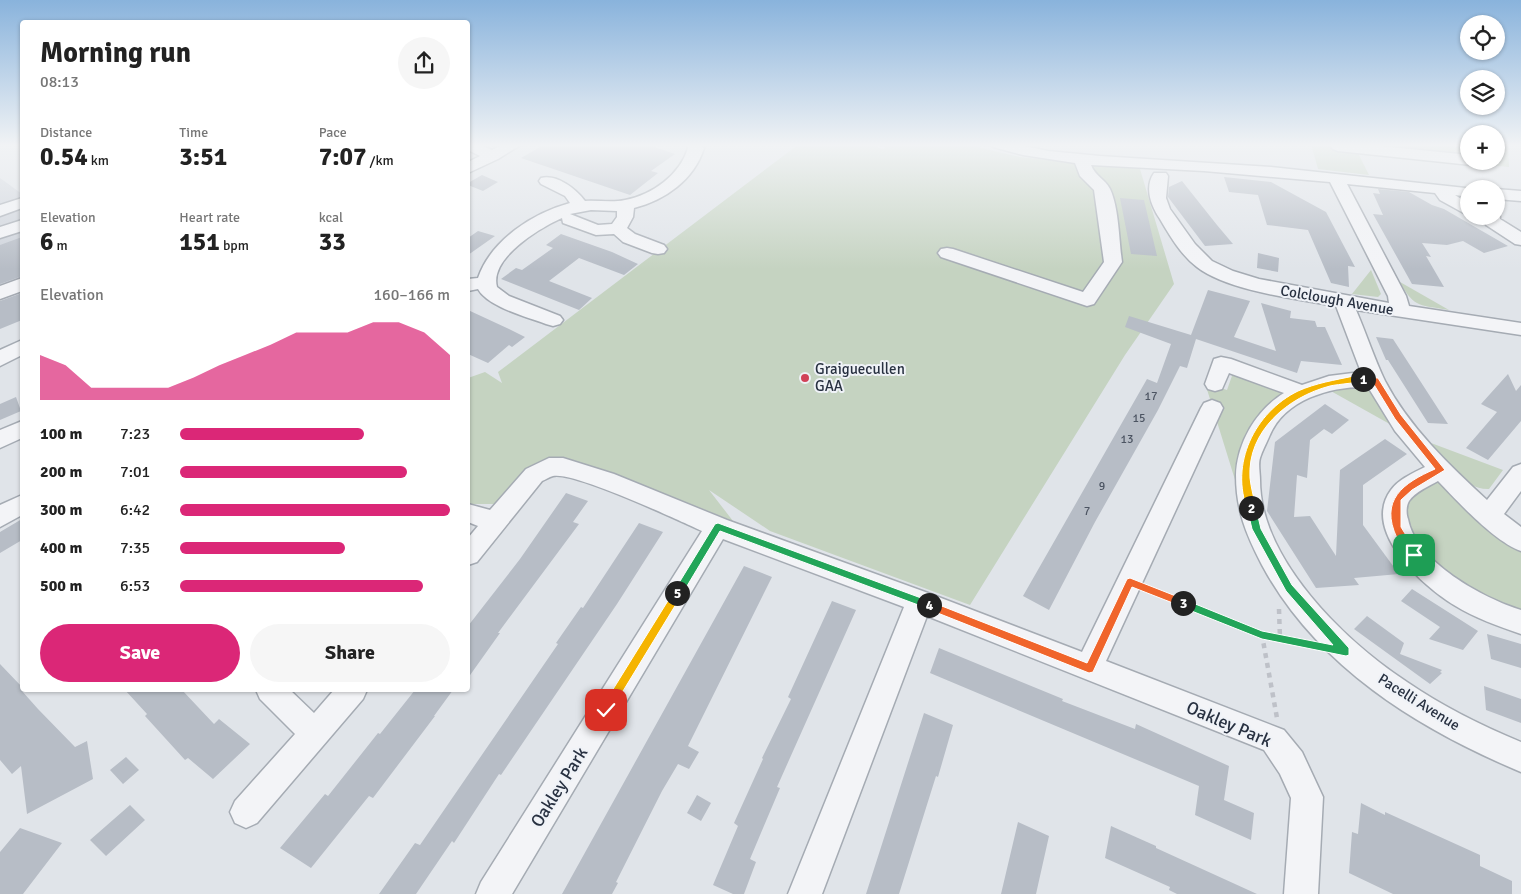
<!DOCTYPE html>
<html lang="en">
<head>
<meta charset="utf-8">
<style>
  :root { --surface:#fff; --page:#f6f6f6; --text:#222; --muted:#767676; --accent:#db2777 }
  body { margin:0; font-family:Signika,sans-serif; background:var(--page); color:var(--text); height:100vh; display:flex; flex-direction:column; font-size:19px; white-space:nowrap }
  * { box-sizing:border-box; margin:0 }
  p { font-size:16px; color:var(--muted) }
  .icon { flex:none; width:28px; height:28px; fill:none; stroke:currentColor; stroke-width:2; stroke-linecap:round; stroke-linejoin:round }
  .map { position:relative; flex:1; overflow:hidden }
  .side { position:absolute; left:20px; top:20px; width:450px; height:672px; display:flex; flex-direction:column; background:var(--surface); border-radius:5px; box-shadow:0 1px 4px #0004 }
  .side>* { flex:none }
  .fabs { position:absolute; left:1460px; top:15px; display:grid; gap:10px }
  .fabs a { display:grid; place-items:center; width:45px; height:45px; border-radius:50%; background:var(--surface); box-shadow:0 1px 4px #0004; font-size:25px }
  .pin { position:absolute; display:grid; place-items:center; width:42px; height:42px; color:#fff; margin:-21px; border-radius:10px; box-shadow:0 2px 8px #0006 }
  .km { position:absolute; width:25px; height:25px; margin:-12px; border-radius:50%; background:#222; color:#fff; font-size:14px; line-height:25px; text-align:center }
  .round { display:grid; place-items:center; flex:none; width:52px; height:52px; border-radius:26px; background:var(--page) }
  .overview { display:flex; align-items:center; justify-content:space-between; height:85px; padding:0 20px }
  h1 { font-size:28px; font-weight:700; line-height:38px }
  .stats { display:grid; grid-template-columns:repeat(3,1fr); gap:8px; height:85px; padding:5px 20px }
  .stats div { display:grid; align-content:center }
  .stats b { font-size:25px; font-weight:700 }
  .stats small { font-size:14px; font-weight:400 }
  .stats p { font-size:14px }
  .chart { height:140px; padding:10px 20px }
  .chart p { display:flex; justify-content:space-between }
  .chart svg { width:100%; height:90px; margin-top:5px; fill:var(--accent); opacity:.7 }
  .cta { display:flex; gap:10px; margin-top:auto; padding:10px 20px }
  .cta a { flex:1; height:58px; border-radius:30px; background:var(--accent); color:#fff; font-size:20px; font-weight:700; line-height:58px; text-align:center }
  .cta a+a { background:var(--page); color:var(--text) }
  ul { padding:0 20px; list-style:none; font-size:16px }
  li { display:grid; grid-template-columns:80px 60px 1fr; align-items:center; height:38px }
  li i { height:12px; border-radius:6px; background:var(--accent) }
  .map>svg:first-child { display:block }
</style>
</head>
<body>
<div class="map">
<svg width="1521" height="894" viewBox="0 0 1521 894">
  <rect width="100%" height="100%" fill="#e0e4e9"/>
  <path fill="#ced3db" d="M 0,178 L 22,194 L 22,290 L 0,299 Z"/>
  <path fill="#c5d3c1" d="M 799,144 L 866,144 L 883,149 L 891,144 L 964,144 L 1020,157 L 1140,169 L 1174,284 L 1125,355 L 970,605 L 770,531 L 709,490 L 733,521 C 701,509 567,452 541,462 C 522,469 511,489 498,504 L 468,504 L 468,378 L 485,372 L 502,383 L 498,372 Z
    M 1311,144 L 1469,144 L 1469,161 L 1496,161 L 1496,144 L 1508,144 L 1509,167 L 1358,153 L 1369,175 L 1318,169 Z
    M 1371,270 L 1381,294 L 1378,297 L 1352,294 Z
    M 1400,282 L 1449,310 C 1422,305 1414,309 1400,282 Z
    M 1233,373 L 1282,390 L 1283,397 C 1252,418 1236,446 1236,483 L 1205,383 L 1227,390 Z
    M 1355,384 C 1377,389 1383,409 1395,427 L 1329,390 Z
    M 1431,443 L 1503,470 L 1489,489 C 1463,490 1447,460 1431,443 Z
    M 1440,480 L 1521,548 L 1521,617 L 1436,572 L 1405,521 L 1406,500 L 1415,493 Z"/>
  <path fill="#b7bdc6" d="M 545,144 L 646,144 L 675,154 L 651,171 L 658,173 L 630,195 L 521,158 Z
    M 482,175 L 498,182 L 483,191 L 468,185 L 468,183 Z
    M 1224,177 L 1271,182 L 1326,212 L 1355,267 L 1348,266 L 1349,287 L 1331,283 L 1308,230 L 1267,225 L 1258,195 L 1229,192 Z
    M 1182,181 L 1217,225 L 1233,244 L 1205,246 L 1168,197 L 1169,187 Z
    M 1378,189 L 1409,192 L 1432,205 L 1444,209 L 1508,246 L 1484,253 L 1463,241 L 1447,245 L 1422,243 L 1431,257 L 1426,256 L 1444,287 L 1412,284 L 1373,214 L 1383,215 L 1373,193 L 1380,194 Z
    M 1120,198 L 1144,200 L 1157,256 L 1131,254 Z
    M 478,231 L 495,236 L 468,255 L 468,238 Z
    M 561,234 L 612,252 L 638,264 L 624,275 L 579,258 L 549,281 L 592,298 L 579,310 L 501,279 L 516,268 L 522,270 L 553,248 L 546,245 Z
    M 22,237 L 22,276 L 0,284 L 0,245 Z
    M 1258,253 L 1279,258 L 1278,272 L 1257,268 Z
    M 1208,290 L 1250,301 L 1234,337 L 1276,351 L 1261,303 L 1291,311 L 1290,318 L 1315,321 L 1317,327 L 1325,327 L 1342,365 L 1301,361 L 1297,373 L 1196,339 L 1187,368 L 1180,366 L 1158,410 L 1095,522 L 1049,610 L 1023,596 L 1147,379 L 1157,383 L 1171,344 L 1125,327 L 1129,316 L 1191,335 Z
    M 22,293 L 22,320 L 0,329 L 0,301 Z
    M 468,310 L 509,329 L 525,337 L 512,347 L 509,345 L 488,363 L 468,354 Z
    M 1376,337 L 1393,339 L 1448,424 L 1428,423 L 1388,360 L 1386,360 Z
    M 1508,374 L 1516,391 L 1521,385 L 1521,421 L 1488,460 L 1466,448 L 1497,412 L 1481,404 Z
    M 16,397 L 21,411 L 0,420 L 0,404 Z
    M 1325,404 L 1349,420 L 1332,434 L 1324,429 L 1310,440 L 1307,478 L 1297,475 L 1294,517 L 1310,516 L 1336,556 L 1340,470 L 1385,439 L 1407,454 L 1363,485 L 1363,525 L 1399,574 L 1354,578 L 1359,585 L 1316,588 L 1267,511 L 1275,442 Z
    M 566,493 L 588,501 L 573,522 L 579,524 L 498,633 L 500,633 L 468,678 L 468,626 L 520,559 Z
    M 22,519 L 22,540 L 0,553 L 0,532 Z
    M 639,523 L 663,532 L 617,604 L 501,775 L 499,774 L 454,843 L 452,841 L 416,894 L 379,894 L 415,843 L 420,845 L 558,644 L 556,643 L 581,607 L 583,608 Z
    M 744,566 L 772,577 L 688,746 L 699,752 L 689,769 L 678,764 L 662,791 L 616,882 L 618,883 L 612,894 L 562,894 Z
    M 1412,589 L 1478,631 L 1463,650 L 1429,639 L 1440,627 L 1401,601 Z
    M 832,601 L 856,610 L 777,787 L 780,788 L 750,859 L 756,862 L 744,894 L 733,894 L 713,885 L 738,826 L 734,823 L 763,759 L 762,758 L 791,699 L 788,697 Z
    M 1367,616 L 1404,643 L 1400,654 L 1442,670 L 1440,672 L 1442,673 L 1430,684 L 1354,629 Z
    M 1487,634 L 1521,644 L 1521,668 L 1491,659 Z
    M 939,648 L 1063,699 L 1062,701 L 1135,729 L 1136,724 L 1229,766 L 1224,800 L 1254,813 L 1251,840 L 1195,815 L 1199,786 L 930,673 Z
    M 0,664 L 22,687 L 22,691 L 38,709 L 75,747 L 87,741 L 93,779 L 27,814 L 21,766 L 12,774 L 0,760 Z
    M 1484,686 L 1521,699 L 1521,723 L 1486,710 Z
    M 125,690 L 182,690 L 214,724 L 219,719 L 250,744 L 213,779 L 188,758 L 185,760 L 145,716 L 147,714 Z
    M 415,690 L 453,690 L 434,716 L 435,716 L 373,798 L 369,796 L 311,868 L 280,848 L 325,794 L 328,796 L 378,733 L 380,734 Z
    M 924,713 L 953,725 L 938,777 L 936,776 L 899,894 L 866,894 Z
    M 126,757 L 139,770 L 123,784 L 110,770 Z
    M 697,795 L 711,803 L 701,821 L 687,813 Z
    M 1361,803 L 1385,815 L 1385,812 L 1480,855 L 1480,866 L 1512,881 L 1512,894 L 1393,894 L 1349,873 L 1352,832 L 1358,834 Z
    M 130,805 L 145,820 L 106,856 L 90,840 Z
    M 1018,822 L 1049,836 L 1036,894 L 1001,894 Z
    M 1111,826 L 1156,846 L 1156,848 L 1257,894 L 1177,894 L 1169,890 L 1170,887 L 1105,858 Z
    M 20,828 L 62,843 L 23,894 L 0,894 L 0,852 Z"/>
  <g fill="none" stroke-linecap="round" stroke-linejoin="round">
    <g stroke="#a5abb3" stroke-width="3">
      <path id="minor" d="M 468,144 L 478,144 L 492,150 L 503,144 L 517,144 L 519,146 L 498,159 L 468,173 L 468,162 L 480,156 L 468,150 Z
        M 686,144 L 701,144 L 704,148 C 694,180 665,200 634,208 L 633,217 L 627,228 L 635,234 L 664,245 L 667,249 L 664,253 L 658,254 L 652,253 L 623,242 L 614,234 L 596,235 L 563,223 L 562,218 C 540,228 489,258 497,287 L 509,296 L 560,316 L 563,320 L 560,324 L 553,326 L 546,324 C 527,317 488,307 478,289 L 468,291 L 468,279 L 478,278 C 491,240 533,213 570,203 L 565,196 L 541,184 L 539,181 L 541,178 C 557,174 576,189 585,201 C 598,200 612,203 625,200 C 652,195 680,175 688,148 ZM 591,210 L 617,211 L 617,217 L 612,224 L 598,225 L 570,214 Z
        M 990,144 L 1016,144 L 1048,151 L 1100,156 L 1271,167 L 1475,189 L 1469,189 L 1469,197 L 1455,195 L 1469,204 L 1469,216 L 1440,200 L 1435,193 L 1347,184 L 1406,296 L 1409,306 L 1521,323 L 1521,335 L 1356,310 C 1366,333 1374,358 1385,381 C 1409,427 1450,466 1487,500 L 1513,467 L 1521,464 L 1521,491 L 1504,514 L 1521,527 L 1521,551 C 1495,542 1458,502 1438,481 C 1429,486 1415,492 1409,501 C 1406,506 1406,514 1408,519 C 1416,562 1483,598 1521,610 L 1521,634 C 1498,626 1475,618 1454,605 C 1423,586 1361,531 1391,490 C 1399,479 1413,473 1425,467 L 1395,431 L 1368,387 C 1331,386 1284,399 1269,437 C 1266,444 1262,451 1260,458 C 1258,464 1260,473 1260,480 C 1260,560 1345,641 1407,682 C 1442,706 1482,726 1521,742 L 1521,772 C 1418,729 1316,666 1262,565 C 1246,534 1236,510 1236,475 C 1237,443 1256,410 1284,393 L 1229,373 L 1222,389 L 1215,391 L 1208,389 L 1205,384 L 1214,359 L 1221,357 L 1231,359 L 1302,385 L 1329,376 L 1361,372 L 1336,306 C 1297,299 1228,291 1197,267 C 1181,255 1170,236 1160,219 C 1151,206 1144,187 1154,173 L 1166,173 L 1168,176 L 1166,198 L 1170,209 L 1195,244 L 1212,261 L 1233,271 L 1259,279 L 1389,303 L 1388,296 L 1330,182 L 1204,171 L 1091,165 C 1095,176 1105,179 1110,189 C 1119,208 1119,241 1122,262 L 1094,304 L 1087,306 L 941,257 L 938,253 L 941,249 L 947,248 L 953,249 L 1083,292 L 1104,262 L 1094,190 L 1080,176 L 1075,163 L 1023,155 L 993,147 Z
        M 1332,144 L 1361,144 L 1469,155 L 1469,161 L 1496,160 L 1498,162 L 1495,165 L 1490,167 L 1338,151 L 1333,149 L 1330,146 Z
        M 1496,189 L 1521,191 L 1521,201 L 1496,199 Z
        M 22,198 L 22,208 L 0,216 L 0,205 Z
        M 1496,212 L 1500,216 L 1500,219 L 1521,232 L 1521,245 L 1515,244 L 1486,225 L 1484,216 L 1496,216 Z
        M 22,220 L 22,231 L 0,238 L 0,227 Z
        M 22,278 L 22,291 L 0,299 L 0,286 Z
        M 22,340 L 22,355 L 0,366 L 0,350 Z
        M 1212,400 L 1220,403 L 1223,408 L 1106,661 L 1284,730 L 1302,752 L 1323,797 L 1318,894 L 1284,894 L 1291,798 L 1280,774 L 1264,750 L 927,616 L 822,894 L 788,894 L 904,607 L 723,539 L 512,894 L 476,894 L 481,882 L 702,531 C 678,520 573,471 553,476 C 549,477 545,480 542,481 L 477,562 L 468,565 L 468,538 L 478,526 L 468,522 L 468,504 L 490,510 L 526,469 L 549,458 L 563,458 L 614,474 L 727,520 L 928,593 L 1082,652 L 1201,408 L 1204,403 Z
        M 22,421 L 22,438 L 0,448 L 0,430 Z
        M 22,495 L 22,515 L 0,527 L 0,505 Z
        M 256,690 L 290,690 L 314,713 L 334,690 L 367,690 L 363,699 L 257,823 L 246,828 L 235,823 L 230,812 L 235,801 L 295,734 L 260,699 Z"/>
    </g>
    <path stroke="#bec1c8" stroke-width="2.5" stroke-dasharray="3 3" stroke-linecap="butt" d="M 1503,144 L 1503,155"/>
    <path stroke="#bec1c8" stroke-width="4.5" stroke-dasharray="5 5" stroke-linecap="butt" d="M 1149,590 L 1262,635 L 1277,718
      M 1279,609 L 1280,639
      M 1262,635 L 1308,644"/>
    <use href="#minor" fill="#f3f4f7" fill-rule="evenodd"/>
  </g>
  <linearGradient id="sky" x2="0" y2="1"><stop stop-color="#89b3dc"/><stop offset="0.54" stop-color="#f1f3f5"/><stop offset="1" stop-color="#f1f3f5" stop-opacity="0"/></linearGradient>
  <rect width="1521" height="269" fill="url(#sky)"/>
  <path fill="#f0652b" stroke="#fff" d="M 1361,377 L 1378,378 L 1401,415 L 1445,470 L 1412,490 L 1401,500 L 1401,527 L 1418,555 L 1414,559 C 1407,556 1400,545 1397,538 C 1379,500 1403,483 1435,469 L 1395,419 L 1373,383 L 1361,381 Z"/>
  <path fill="#f5b400" stroke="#fff" d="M 1354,376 L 1363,377 L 1367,379 C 1362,383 1338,384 1330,386 C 1288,397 1247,431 1250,478 C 1251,488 1254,498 1256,508 L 1254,511 L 1248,511 C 1229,464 1255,412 1298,391 C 1316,383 1335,380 1354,376 Z"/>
  <path fill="#22a559" stroke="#fff" d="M 1251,505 L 1256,508 L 1261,529 L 1292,585 L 1349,648 L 1349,655 L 1346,656 L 1262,639 L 1179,606 L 1179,600 L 1183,599 L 1262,631 L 1333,645 L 1286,591 L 1252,529 L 1247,508 Z"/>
  <path fill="#f0652b" stroke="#fff" d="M 1130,578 L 1186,600 L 1187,603 L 1183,607 L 1132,587 L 1093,672 L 1089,673 L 925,608 L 924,605 L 929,601 L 1087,663 L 1127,579 Z"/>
  <path fill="#22a559" stroke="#fff" d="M 718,523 L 932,602 L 933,605 L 929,609 L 720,531 L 681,596 L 674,596 L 674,591 L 715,524 Z"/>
  <path fill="#f5b400" stroke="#fff" d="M 677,589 L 681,591 L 681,596 L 609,714 L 602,714 L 601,710 L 602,707 L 674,591 Z"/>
  <circle fill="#d14258" stroke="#eff2f7" stroke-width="2" cx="805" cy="378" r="5"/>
  <g text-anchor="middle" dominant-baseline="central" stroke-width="4" stroke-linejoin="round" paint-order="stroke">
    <g font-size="12" fill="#4c5462">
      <text x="1151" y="396">17</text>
      <text x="1139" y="418">15</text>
      <text x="1127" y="439">13</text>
      <text x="1102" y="486">9</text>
      <text x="1087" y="511">7</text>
    </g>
    <g font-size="15" fill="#283141" stroke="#eff2f7">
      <text transform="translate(1337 300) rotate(10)">Colclough Avenue</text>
      <text transform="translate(1419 702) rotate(32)">Pacelli Avenue</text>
    </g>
    <g font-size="15" fill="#283141" stroke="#eff2f7" text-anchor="start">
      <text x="815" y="369">Graiguecullen<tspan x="815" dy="17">GAA</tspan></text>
    </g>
    <g font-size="18" fill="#283141" stroke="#eff2f7">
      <text transform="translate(1229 724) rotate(23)">Oakley Park</text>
      <text transform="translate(559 787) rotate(-58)">Oakley Park</text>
    </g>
  </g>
</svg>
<div class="fabs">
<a><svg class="icon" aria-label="locate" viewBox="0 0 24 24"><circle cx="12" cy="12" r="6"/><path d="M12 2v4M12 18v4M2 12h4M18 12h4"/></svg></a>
<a><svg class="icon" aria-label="layers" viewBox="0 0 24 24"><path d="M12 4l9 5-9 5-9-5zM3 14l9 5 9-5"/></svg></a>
<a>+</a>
<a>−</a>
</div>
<div class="pin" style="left:1414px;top:555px;background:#1e9e55"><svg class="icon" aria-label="arrive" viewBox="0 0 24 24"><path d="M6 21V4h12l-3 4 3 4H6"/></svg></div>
<div class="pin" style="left:606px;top:710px;background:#d93025"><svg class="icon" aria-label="check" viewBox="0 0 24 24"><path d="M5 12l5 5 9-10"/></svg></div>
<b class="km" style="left:1363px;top:379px">1</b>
<b class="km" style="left:1251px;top:508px">2</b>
<b class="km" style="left:1183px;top:603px">3</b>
<b class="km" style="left:929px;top:605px">4</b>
<b class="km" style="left:677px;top:593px">5</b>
<section class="side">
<div class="overview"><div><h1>Morning run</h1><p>08:13</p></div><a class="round"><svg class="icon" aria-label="share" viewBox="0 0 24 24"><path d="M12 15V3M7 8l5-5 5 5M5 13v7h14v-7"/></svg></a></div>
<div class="stats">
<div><p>Distance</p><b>0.54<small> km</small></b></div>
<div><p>Time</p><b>3:51</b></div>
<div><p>Pace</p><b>7:07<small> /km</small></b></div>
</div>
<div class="stats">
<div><p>Elevation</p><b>6<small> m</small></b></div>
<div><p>Heart rate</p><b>151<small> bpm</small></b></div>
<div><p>kcal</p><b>33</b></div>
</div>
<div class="chart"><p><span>Elevation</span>160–166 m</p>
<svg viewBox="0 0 160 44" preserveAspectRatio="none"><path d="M0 44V22L10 27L20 38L30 38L40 38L50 38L60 33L70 27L80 22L90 17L100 11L110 11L120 11L130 6L140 6L150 11L160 22V44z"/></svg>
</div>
<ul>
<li><b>100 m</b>7:23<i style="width:68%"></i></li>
<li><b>200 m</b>7:01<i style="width:84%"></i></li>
<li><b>300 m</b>6:42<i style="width:100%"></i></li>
<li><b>400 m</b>7:35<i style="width:61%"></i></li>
<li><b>500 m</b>6:53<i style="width:90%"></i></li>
</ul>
<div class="cta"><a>Save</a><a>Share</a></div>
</section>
</div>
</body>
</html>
